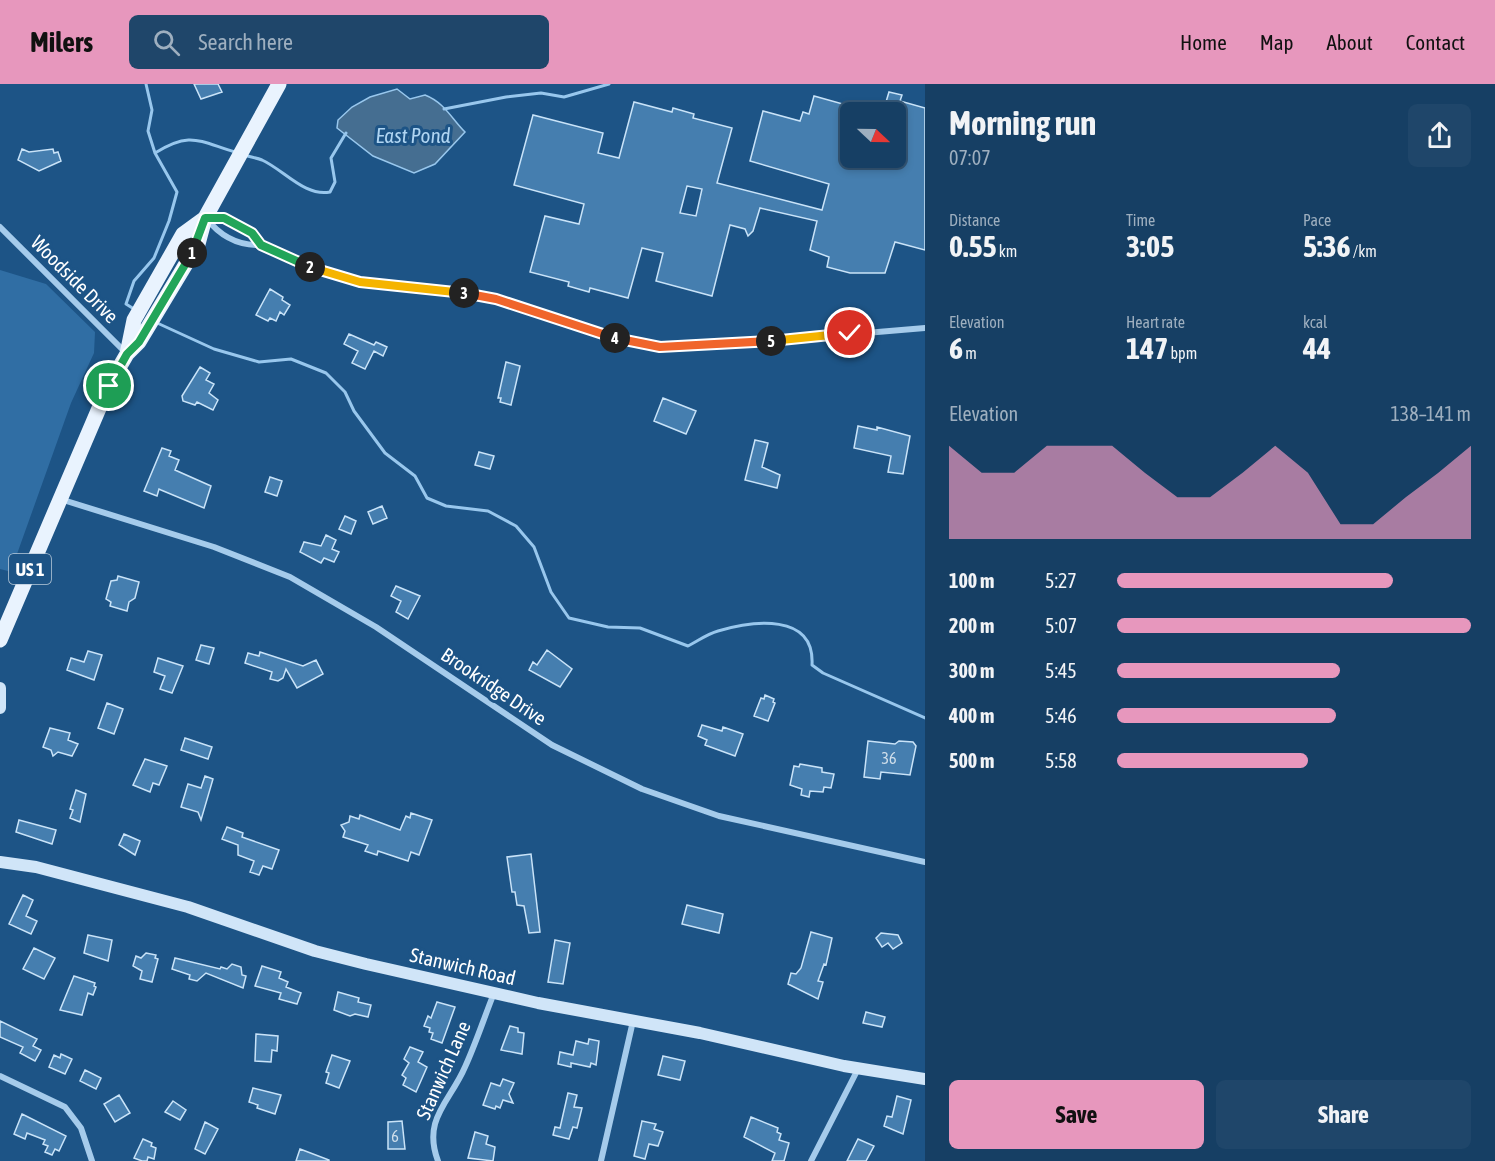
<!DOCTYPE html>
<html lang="en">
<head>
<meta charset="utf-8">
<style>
  :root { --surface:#163f64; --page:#1f466a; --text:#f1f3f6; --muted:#9eafbf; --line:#355878; --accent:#e797bd }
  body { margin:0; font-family:"Asap Condensed",sans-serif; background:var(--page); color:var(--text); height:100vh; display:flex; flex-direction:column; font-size:22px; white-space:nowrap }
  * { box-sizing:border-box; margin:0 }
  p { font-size:20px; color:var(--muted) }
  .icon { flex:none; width:33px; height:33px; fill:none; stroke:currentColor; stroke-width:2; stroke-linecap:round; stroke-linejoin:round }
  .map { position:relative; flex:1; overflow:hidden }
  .drawer { display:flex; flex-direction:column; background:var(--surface); width:570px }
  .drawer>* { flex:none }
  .needle { width:39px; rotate:112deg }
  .fabs { position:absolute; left:840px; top:18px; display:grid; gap:12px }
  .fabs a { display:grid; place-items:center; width:66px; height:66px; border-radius:9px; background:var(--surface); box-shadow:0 3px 9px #0003,0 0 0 2px var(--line); font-size:30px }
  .pin { position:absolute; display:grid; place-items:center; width:51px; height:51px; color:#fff; margin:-26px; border:3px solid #fff; border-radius:50%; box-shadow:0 2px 6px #0007 }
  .km { position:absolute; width:30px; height:30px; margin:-15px; border-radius:50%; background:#222; color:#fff; font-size:16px; line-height:30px; text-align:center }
  .round { display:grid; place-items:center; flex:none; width:63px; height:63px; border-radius:9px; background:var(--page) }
  .head { display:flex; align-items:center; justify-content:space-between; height:102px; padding:0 24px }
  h1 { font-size:33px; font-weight:700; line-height:45px }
  .metrics { display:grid; grid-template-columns:repeat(3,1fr); gap:9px; height:102px; padding:6px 24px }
  .metrics div { display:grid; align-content:center }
  .metrics b { font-size:30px; font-weight:700 }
  .metrics small { font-size:16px; font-weight:400 }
  .metrics p { font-size:16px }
  .chart { height:168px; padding:12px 24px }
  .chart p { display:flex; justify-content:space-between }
  .chart svg { width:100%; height:108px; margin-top:6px; fill:var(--accent); opacity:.7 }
  .cta { display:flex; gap:12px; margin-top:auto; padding:12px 24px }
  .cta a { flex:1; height:69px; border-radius:9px; background:var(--accent); color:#111; font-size:24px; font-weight:700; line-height:69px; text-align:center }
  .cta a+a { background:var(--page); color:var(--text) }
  ul { padding:0 24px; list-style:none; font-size:20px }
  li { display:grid; grid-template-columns:96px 72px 1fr; align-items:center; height:45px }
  li i { height:15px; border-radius:8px; background:var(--accent) }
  header { display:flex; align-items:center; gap:36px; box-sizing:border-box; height:84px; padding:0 30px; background:var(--accent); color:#111 }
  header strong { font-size:28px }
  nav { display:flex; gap:33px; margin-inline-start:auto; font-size:21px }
  .search { width:420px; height:54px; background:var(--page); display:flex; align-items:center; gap:15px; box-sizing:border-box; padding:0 21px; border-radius:9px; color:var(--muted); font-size:22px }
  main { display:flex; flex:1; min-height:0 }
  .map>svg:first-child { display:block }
</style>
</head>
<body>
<header>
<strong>Milers</strong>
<div class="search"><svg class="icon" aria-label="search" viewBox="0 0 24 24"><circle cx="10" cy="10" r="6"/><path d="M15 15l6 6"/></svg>Search here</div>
<nav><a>Home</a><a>Map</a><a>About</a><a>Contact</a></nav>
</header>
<main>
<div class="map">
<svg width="925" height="1077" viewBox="0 0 925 1077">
  <rect width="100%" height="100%" fill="#1d5486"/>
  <path fill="#306ea4" d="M 0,186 L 46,200 L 95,248 L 94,269 L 71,319 L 17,470 L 8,487 L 0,485 Z"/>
  <path fill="#456e91" stroke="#98c7ed" stroke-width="1.5" d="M 397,5 L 410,15 L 425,11 C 445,19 451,34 465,48 L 435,80 L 414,89 L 373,72 L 337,44 L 338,36 L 352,23 L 370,13 Z"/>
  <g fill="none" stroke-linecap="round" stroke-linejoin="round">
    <path stroke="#98c7ed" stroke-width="3" d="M 444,25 L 506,13 L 541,9 L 564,13 L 609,0
      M 155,69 C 190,47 198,57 235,68
      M 244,71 C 250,73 257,74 262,76 C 284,86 305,113 330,108 L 335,98 L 331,74 L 346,49
      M 134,225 L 126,220 L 134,197 L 154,174 L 169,137 L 177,108 L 155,69 L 148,47 L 152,26 L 146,0
      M 155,238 L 214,265 L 259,278 L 291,275 L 326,289 L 345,308 L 354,327 L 385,369 L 415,392 L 427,414 L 446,422 L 488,427 L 516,442 L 534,463 L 551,508 L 569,534 L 608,543 L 640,544 L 688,562 C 698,557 707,550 718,547 C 752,537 815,528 812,581 L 823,589 L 925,634"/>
  </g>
  <path fill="#457eaf" stroke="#c9e3f8" stroke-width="1.5" fill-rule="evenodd" d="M 194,0 L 218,0 L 222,8 L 201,15 Z
    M 889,8 L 902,11 L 900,17 L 925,24 L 925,166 L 895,158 L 885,189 L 850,189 L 827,183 L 829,173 L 810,166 L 817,137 L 760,124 L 753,147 L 748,152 L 745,145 L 730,141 L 712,212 L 656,197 L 663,169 L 642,164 L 628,214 L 590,204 L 589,208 L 568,202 L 569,198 L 530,188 L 545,132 L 579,140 L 584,120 L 514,101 L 533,31 L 603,49 L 598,69 L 619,74 L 634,18 L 672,28 L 673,24 L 694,30 L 693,34 L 732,44 L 717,99 L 822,126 L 829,100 L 750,77 L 763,27 L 800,37 L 803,28 L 809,30 L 814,12 L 850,22 L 850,74 L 896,74 L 896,28 L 883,28 ZM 687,102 L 702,105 L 696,132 L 680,129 Z
    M 22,65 L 29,68 L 53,65 L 54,69 L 58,68 L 61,77 L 39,87 L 18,76 Z
    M 270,205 L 283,213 L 282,216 L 290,221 L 284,231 L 280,228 L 276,237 L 270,234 L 268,237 L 256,231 Z
    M 349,250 L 374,261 L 376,258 L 387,263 L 383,272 L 374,267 L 365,285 L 352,279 L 358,267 L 344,260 Z
    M 506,278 L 520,282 L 511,321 L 500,318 L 501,314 L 498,314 Z
    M 200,283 L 210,289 L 206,296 L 214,300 L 209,309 L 218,316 L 213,326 L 197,318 L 195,321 L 183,317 L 182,312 Z
    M 663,314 L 696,327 L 686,350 L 654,337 Z
    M 858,342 L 877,346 L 877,343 L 910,352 L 903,390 L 888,388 L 891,372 L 854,364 Z
    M 755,356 L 768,359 L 762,383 L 780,391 L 777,404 L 745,396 Z
    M 162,364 L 171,367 L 169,372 L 179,376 L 175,386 L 211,402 L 204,424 L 161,406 L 159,405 L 157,412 L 144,407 Z
    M 479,368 L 494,372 L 490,385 L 475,381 Z
    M 270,393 L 282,397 L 277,412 L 265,408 Z
    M 382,422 L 387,434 L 373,440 L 368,428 Z
    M 345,432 L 356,437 L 351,450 L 339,445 Z
    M 326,451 L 336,456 L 332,465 L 339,468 L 334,478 L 324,474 L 321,479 L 300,468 L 304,458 L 321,462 Z
    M 118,492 L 139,498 L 135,514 L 129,518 L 127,527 L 110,522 L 111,518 L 106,515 L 111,497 L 117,496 Z
    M 396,502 L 420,512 L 408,535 L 396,528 L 401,517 L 391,512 Z
    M 201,561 L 214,564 L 209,580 L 196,576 Z
    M 547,566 L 572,585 L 560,603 L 529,586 L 533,578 L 537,581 Z
    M 88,567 L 102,571 L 94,596 L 67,586 L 71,574 L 84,578 Z
    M 260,568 L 303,582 L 316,576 L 323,590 L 297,604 L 286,585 L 283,594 L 278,597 L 270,595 L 272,588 L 245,579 L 248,569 L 259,572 Z
    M 158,574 L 183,582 L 172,609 L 160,605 L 165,592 L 154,588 Z
    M 765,611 L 774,615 L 773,618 L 775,619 L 768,637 L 754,632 L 761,614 L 764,615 Z
    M 107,619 L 123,625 L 114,650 L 98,644 Z
    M 702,641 L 722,647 L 723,643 L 743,650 L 735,672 L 705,661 L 707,656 L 698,652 Z
    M 50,644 L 70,649 L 68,656 L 78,660 L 72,672 L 58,668 L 53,672 L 51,666 L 43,663 Z
    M 185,654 L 212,663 L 208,675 L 181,666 Z
    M 868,657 L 895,660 L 899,657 L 913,658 L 916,662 L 910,691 L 881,688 L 880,695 L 864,693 Z
    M 145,675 L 167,682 L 159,701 L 153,699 L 150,708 L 133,701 Z
    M 800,680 L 822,684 L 822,688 L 834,690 L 831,704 L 824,703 L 823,708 L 810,707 L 809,713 L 801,711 L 802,705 L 790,701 L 794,682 L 799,683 Z
    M 205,692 L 213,695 L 201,736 L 198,728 L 181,723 L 188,700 L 201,704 Z
    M 76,706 L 86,710 L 80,738 L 70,734 L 73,726 L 70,725 Z
    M 411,729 L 432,736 L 419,771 L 411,768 L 408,777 L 378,767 L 377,771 L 365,767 L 368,761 L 343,753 L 345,747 L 341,741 L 349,738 L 350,732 L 359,735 L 360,731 L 400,746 L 406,732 L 410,734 Z
    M 19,736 L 56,746 L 52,760 L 16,748 Z
    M 227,743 L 243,749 L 242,753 L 279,766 L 272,785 L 263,782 L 259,791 L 250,788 L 254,777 L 238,771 L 238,761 L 222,755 Z
    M 124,750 L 140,757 L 135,771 L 119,761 Z
    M 531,770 L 540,848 L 529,849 L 524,822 L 517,821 L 515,808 L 512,808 L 507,773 Z
    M 23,811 L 33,816 L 26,832 L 37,837 L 31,850 L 9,840 Z
    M 687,821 L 723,830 L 719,849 L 682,840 Z
    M 811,848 L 832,854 L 826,881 L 824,880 L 818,897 L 823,898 L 818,915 L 788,900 L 791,889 L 796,890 L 801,884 Z
    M 881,849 L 898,851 L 902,859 L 893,865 L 888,859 L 882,863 L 876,854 Z
    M 88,851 L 112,856 L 108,877 L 84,869 Z
    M 555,856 L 570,859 L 563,900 L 548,898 Z
    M 34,864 L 55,874 L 44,895 L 23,885 Z
    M 146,869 L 156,871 L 155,874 L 158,875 L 152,898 L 140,895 L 142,887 L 133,882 L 136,872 L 141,874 Z
    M 175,874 L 220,885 L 221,883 L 227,885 L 232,880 L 241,883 L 242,891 L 246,892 L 243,904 L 206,889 L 197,897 L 189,895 L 190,891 L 172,885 Z
    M 262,882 L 281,888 L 279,894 L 288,898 L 286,903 L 301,909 L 297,920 L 279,915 L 281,909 L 255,902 Z
    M 74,892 L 95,899 L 94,902 L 96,903 L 93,911 L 88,909 L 82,931 L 60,926 Z
    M 338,908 L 359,914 L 358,918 L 371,921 L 368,933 L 355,930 L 350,932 L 334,926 Z
    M 437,918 L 455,923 L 442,959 L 431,955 L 433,949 L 429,948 L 430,944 L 424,942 L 428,932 L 431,934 Z
    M 866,928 L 885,933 L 882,943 L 863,939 Z
    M 0,937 L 37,955 L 33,962 L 41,966 L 35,977 L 20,969 L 23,963 L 0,953 Z
    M 510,942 L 518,944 L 518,948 L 524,949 L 522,970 L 501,966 Z
    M 256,950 L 278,952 L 277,967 L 272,966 L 271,978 L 255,977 Z
    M 589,955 L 599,957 L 596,981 L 591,979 L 590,983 L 571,979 L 571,983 L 558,980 L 560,968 L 573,971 L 576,957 L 588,960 Z
    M 410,963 L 423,968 L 418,978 L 427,983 L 416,1008 L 403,1001 L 406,994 L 402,991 L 409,979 L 404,975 Z
    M 61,970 L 72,975 L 65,990 L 49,983 L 54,971 L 60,974 Z
    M 332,971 L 350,977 L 339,1004 L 326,999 L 329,989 L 326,988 Z
    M 663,972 L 685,977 L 680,996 L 658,991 Z
    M 85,986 L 101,994 L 96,1005 L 80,997 Z
    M 503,995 L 514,999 L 509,1010 L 513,1019 L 503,1016 L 500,1024 L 496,1022 L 495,1025 L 483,1021 L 491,999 L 500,1002 Z
    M 253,1004 L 281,1011 L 275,1030 L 257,1024 L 258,1021 L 249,1018 Z
    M 568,1009 L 577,1011 L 574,1023 L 582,1024 L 577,1044 L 573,1043 L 569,1055 L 553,1051 L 555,1043 L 560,1044 Z
    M 119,1011 L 130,1029 L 115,1038 L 104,1020 Z
    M 897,1012 L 911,1016 L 903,1050 L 884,1042 L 887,1032 L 892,1033 Z
    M 173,1017 L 186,1026 L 180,1036 L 165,1028 Z
    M 22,1030 L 66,1052 L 59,1067 L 55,1065 L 52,1071 L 45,1068 L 48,1062 L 43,1060 L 45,1056 L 27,1049 L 25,1055 L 14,1050 Z
    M 751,1033 L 778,1044 L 777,1048 L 781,1050 L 779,1056 L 789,1059 L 784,1077 L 772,1077 L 775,1069 L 744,1053 Z
    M 402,1037 L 405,1065 L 388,1065 L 388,1038 Z
    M 642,1037 L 656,1040 L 654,1045 L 663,1048 L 658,1062 L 649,1060 L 645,1075 L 634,1072 Z
    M 205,1038 L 218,1045 L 205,1070 L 195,1065 Z
    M 475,1048 L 488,1052 L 486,1060 L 495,1063 L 493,1077 L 468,1074 Z
    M 143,1055 L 152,1059 L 151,1062 L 156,1064 L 154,1075 L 148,1073 L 147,1077 L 142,1077 L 134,1074 Z
    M 858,1055 L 874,1062 L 866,1077 L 847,1077 Z
    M 300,1065 L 329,1076 L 329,1077 L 296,1077 Z"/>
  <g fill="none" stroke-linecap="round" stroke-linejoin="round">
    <path stroke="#a5cbeb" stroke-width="6" d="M 206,134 C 220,152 237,162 261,161 L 313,184 L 360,198 L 476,211 L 596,250 L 660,263 L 725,261 L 925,244
      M 208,134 C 230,133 247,143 261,161
      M 0,143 L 126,269
      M 60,415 L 214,463 L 290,493 L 376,543 L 552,661 L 642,705 L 719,732 L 925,778
      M 0,992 L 65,1023 L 81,1044 L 92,1077
      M 438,1077 C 422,1035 450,1018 465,983 C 476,959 484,934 494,909
      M 601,1077 L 633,937
      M 811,1077 L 858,985"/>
    <path stroke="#d0e5f8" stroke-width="12" d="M 0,604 L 0,624
      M 0,778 L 36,783 L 188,823 L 315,867 L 366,880 L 538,919 L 700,949 L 844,982 L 925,995"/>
    <path stroke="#e9f3fe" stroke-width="15" d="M 127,270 L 134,236 L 183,150 L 205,134
      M 0,556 L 109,301 L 127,270 L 139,258 L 198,160 L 205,134 L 279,0"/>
  </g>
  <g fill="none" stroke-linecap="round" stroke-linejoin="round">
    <g stroke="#fff" stroke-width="12">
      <path id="split-1" d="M 109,302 L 127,270 L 139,258 L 192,169"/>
    </g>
    <g stroke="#fff" stroke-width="12">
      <path id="split-2" d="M 192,169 L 205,134 L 224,134 L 252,149 L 261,161 L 310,183"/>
    </g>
    <g stroke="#fff" stroke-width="12">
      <path id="split-3" d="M 310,183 L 360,198 L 464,209"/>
    </g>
    <g stroke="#fff" stroke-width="12">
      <path id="split-4" d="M 464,209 L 496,215 L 615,254"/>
    </g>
    <g stroke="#fff" stroke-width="12">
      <path id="split-5" d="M 615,254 L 660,263 L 771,257"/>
    </g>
    <g stroke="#fff" stroke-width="12">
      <path id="split-6" d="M 771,257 L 850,249"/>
    </g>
    <use href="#split-1" stroke="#22a559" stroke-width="8"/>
    <use href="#split-2" stroke="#22a559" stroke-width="8"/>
    <use href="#split-3" stroke="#f5b400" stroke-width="8"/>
    <use href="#split-4" stroke="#f0652b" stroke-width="8"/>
    <use href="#split-5" stroke="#f0652b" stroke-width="8"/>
    <use href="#split-6" stroke="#f5b400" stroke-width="8"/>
  </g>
  <g text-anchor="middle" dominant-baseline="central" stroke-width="6" stroke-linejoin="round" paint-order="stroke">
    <g font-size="16" fill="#d0dfeb">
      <text x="889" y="674">36</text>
      <text x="395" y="1052">6</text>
    </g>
    <rect fill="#1d5486" stroke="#bbccdb" stroke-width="1.5" x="9" y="470" width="42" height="30" rx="4.5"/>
    <g font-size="18" font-weight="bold" fill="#fff">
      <text x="30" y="485">US 1</text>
    </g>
    <g font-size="20" fill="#fff" stroke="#1d5486">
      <text transform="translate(75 195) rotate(45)">Woodside Drive</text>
      <text transform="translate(494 602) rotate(34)">Brookridge Drive</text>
      <text transform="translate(463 882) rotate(13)">Stanwich Road</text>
      <text transform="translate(443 986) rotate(-66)">Stanwich Lane</text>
    </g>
    <g font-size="21" font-style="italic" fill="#b0d5f2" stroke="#1d5486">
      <text x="413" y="51">East Pond</text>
    </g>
  </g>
</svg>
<div class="fabs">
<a><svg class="needle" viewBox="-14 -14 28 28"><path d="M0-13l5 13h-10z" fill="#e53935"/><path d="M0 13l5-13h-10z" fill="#9eafbf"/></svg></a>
</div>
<div class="pin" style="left:109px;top:302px;background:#1e9e55"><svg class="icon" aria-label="arrive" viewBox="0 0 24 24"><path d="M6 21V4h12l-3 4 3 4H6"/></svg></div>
<div class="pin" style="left:850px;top:249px;background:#d93025"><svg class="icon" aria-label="check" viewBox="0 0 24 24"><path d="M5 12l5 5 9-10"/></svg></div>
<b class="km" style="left:192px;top:169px">1</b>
<b class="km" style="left:310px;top:183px">2</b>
<b class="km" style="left:464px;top:209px">3</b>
<b class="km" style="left:615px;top:254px">4</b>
<b class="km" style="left:771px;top:257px">5</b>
</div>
<section class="drawer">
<div class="head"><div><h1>Morning run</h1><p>07:07</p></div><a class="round"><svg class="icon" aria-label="share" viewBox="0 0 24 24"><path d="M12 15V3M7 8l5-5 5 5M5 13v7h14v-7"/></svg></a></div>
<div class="metrics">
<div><p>Distance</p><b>0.55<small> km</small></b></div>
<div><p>Time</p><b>3:05</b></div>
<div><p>Pace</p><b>5:36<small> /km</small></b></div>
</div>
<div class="metrics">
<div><p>Elevation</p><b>6<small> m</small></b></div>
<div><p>Heart rate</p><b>147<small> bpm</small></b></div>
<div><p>kcal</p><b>44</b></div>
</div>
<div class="chart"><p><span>Elevation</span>138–141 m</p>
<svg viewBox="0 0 160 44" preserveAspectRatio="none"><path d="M0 44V6L10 17L20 17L30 6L40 6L50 6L60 17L70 27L80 27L90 17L100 6L110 17L120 38L130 38L140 27L150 17L160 6V44z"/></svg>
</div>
<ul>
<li><b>100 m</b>5:27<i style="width:78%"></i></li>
<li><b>200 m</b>5:07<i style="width:100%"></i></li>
<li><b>300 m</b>5:45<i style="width:63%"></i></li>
<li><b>400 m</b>5:46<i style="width:62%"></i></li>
<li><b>500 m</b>5:58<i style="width:54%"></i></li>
</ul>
<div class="cta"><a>Save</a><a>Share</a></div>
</section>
</main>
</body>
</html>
